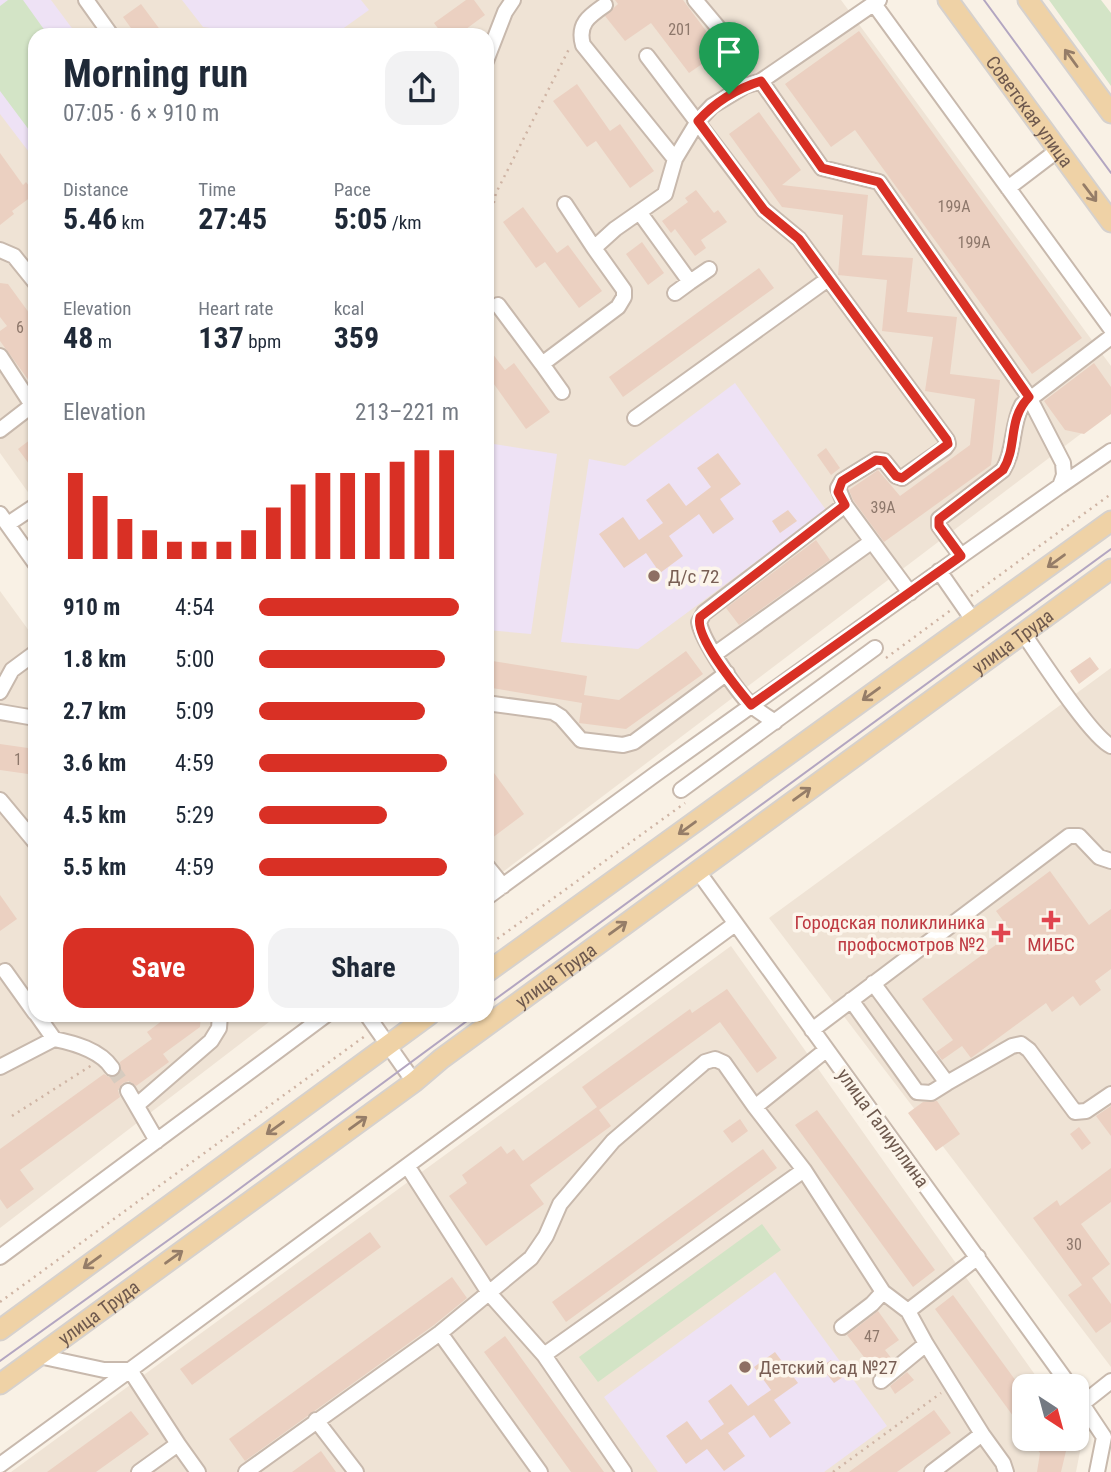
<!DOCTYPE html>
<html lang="en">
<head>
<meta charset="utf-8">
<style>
  :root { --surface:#fff; --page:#f2f2f3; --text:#1f2937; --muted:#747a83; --accent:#d93025 }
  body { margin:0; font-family:"Roboto Condensed",sans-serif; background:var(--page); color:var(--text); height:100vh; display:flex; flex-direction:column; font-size:26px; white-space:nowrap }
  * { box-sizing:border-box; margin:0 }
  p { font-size:23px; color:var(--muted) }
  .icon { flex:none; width:38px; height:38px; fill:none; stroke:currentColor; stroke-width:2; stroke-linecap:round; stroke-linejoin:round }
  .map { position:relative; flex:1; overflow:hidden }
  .sheet { position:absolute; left:28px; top:28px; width:466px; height:994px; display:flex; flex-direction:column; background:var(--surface); border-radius:21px; box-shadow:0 2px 5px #0004 }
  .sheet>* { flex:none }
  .needle { width:46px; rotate:144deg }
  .buttons { position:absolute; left:1012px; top:1374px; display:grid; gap:14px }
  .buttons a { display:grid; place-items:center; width:77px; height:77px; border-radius:14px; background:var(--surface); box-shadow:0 2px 5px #0004; font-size:35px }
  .pin { position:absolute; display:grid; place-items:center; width:60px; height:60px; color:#fff; margin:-72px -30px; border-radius:50% 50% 50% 0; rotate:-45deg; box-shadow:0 0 7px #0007 }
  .pin .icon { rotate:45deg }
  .round { display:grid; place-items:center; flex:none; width:74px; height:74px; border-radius:21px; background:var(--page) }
  .head { display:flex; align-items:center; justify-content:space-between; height:119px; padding:0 35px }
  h1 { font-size:38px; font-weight:700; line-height:52px }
  .stats { display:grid; grid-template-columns:repeat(3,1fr); gap:10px; height:119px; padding:7px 35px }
  .stats div { display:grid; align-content:center }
  .stats b { font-size:30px; font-weight:700 }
  .stats small { font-size:19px; font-weight:400 }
  .stats p { font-size:19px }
  .chart { height:196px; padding:14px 35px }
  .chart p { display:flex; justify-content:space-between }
  .chart svg { width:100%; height:126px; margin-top:7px; stroke:var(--accent); stroke-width:6 }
  .action { display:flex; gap:14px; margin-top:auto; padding:14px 35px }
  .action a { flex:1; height:80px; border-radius:21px; background:var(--accent); color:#fff; font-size:28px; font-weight:700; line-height:80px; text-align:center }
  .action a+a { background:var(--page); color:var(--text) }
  ul { padding:0 35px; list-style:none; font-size:23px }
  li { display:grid; grid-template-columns:112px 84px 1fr; align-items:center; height:52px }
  li i { height:18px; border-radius:9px; background:var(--accent) }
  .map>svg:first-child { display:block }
</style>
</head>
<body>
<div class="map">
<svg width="1111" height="1472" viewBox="0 0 1111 1472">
  <rect width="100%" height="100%" fill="#f9f1e5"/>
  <path fill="#efe3d5" d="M 0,0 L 841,0 L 1111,366 L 1111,411 L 487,884 L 486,35 L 35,35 L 35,502 L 0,453 Z
    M 0,591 L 35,639 L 35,1015 L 278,1015 L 0,1228 Z
    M 1111,668 L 1111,1367 L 769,918 Z
    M 731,946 L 1043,1386 L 1024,1386 L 1024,1438 L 1076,1438 L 1076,1433 L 1082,1441 L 1076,1472 L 11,1472 Z"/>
  <path fill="#eee2f5" d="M 0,0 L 51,0 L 77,35 L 35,35 L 35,160 L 0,114 Z
    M 182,0 L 361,0 L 369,10 L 334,35 L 262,35 L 203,27 Z
    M 735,383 L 826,510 L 638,649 L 561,642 L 589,459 L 625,466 Z
    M 487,443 L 557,454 L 531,634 L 487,630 Z
    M 775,1272 L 887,1426 L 824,1472 L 658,1472 L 604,1397 Z"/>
  <path fill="#d3e4c6" d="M 8,0 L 23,0 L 48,35 L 35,35 L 35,138 L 0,91 L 0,6 Z
    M 1049,0 L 1101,0 L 1111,13 L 1111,86 Z
    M 762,1224 L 781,1250 L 598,1382 L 579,1357 Z"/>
  <path fill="#ebd0c1" d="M 466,0 L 474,0 L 485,15 L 458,35 L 443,35 L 434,23 Z
    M 615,0 L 683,0 L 721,51 L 689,73 L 651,23 L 625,41 L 605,16 L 618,4 Z
    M 141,4 L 164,35 L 136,35 L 123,17 Z
    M 859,31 L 1082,338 L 1032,374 L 855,130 L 831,147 L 785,84 Z
    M 577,84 L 610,131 L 620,124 L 654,171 L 630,188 L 596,141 L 587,147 L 553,101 Z
    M 759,112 L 801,170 L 782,185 L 868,195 L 862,255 L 913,258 L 907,312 L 957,317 L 950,374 L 1000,380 L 991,465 L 884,542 L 853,500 L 849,490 L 878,470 L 900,496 L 970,445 L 975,399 L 925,391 L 933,337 L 882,331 L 887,280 L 838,275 L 843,215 L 782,207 L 729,134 Z
    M 0,153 L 23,185 L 26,182 L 35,194 L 12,211 L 14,214 L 0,225 Z
    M 696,190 L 714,213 L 718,210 L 727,222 L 701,240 L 706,248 L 695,256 L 675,229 L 671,233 L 662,221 L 688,202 L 685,198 Z
    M 523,207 L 557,253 L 568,245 L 602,291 L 579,308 L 545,262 L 536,268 L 503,222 Z
    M 642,242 L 664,273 L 648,285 L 626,254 Z
    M 759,268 L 774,288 L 623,397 L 609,377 Z
    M 0,283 L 8,284 L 35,321 L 35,389 L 0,341 L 0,331 L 7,326 L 0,317 Z
    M 486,345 L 505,370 L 514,363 L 550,412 L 526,429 L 491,380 L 486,383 Z
    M 1094,363 L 1111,387 L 1111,414 L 1084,434 L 1065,430 L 1044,401 Z
    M 35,436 L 35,472 L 18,449 Z
    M 826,448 L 840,468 L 831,475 L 817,455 Z
    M 718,453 L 741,484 L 720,499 L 734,519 L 713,534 L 699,514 L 669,536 L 683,556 L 660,573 L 646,553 L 624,568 L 599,534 L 623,517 L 639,540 L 663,523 L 646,500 L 669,483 L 686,506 L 711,487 L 697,468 Z
    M 788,510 L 797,521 L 780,533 L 772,521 Z
    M 816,540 L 830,560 L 739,625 L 726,608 Z
    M 686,651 L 703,674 L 626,729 L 579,723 L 582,703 L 486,687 L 486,660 L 587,676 L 584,695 L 619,700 Z
    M 1090,657 L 1099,669 L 1079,684 L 1070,671 Z
    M 0,744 L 35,749 L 35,775 L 0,770 Z
    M 486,762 L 524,814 L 492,838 L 486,830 Z
    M 1050,871 L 1089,925 L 1111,909 L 1111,969 L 1095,981 L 1101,990 L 1080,1006 L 1073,996 L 1052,1012 L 1046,1003 L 971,1058 L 962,1046 L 942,1060 L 936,1052 L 953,1040 L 922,999 L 1012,933 L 996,911 Z
    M 0,895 L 17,919 L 0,931 Z
    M 727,989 L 777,1058 L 757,1073 L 720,1022 L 599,1110 L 611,1126 L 530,1185 L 544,1204 L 486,1246 L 449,1196 L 467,1183 L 462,1175 L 501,1146 L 507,1154 L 514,1149 L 523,1161 L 597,1107 L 582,1087 L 690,1009 L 692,1013 Z
    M 170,1015 L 201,1015 L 200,1027 L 163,1054 L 169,1062 L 136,1086 L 129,1081 L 123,1083 L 118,1090 L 120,1097 L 20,1170 L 34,1189 L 7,1209 L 0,1199 L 0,1149 L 104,1074 L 109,1077 L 118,1076 L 121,1071 L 120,1062 L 152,1039 L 147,1032 Z
    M 937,1101 L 960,1134 L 936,1151 L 908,1113 L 923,1102 Z
    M 1111,1106 L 1111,1136 L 1096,1116 Z
    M 817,1110 L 935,1270 L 913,1287 L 795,1125 Z
    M 740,1119 L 748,1131 L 732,1143 L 723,1131 Z
    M 1079,1127 L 1091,1143 L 1082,1150 L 1070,1134 Z
    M 763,1149 L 777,1168 L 566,1322 L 552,1302 Z
    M 1111,1168 L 1111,1202 L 1081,1224 L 1110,1264 L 1092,1278 L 1111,1304 L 1111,1322 L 1096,1333 L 1068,1295 L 1082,1285 L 1033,1218 L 1057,1200 L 1060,1206 Z
    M 370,1232 L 381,1247 L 192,1385 L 180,1369 Z
    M 452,1277 L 467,1298 L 434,1325 L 245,1461 L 229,1439 Z
    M 953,1295 L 1024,1392 L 1024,1431 L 935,1309 Z
    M 878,1311 L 899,1340 L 885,1350 L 892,1359 L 878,1371 L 877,1368 L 874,1370 L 847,1335 Z
    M 505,1336 L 604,1472 L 571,1472 L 484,1352 Z
    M 775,1352 L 798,1383 L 774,1400 L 791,1423 L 770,1438 L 754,1415 L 728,1433 L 745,1456 L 724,1471 L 707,1449 L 686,1464 L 666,1436 L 687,1421 L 701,1440 L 724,1424 L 708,1401 L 731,1384 L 748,1406 L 771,1390 L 754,1367 Z
    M 831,1360 L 843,1377 L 834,1383 L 821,1367 Z
    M 907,1372 L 914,1380 L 895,1394 L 890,1386 Z
    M 934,1410 L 951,1433 L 897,1472 L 849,1472 Z
    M 131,1411 L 149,1434 L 96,1472 L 47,1472 Z
    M 1029,1438 L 1057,1438 L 1066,1451 L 1061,1472 L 1037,1472 L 1040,1453 Z
    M 321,1451 L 336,1472 L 292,1472 Z"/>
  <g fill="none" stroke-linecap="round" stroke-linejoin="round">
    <path stroke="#d6cbbf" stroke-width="14" stroke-dasharray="14 7" stroke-linecap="butt" d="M 112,1068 L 128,1091"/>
    <g stroke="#c8b9ad" stroke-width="18">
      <path id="minor" d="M 86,0 L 111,35
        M 695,0 L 737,50
        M 879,0 L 761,81 L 822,168 L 879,182 L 1029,397 L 1063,463 L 1064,475 L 1060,486 L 961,556
        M 874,4 L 1111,329
        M 605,5 C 589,16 577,24 583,45 L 675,159
        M 647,56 L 764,210 L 799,239 L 947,440 L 948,444 L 945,448 L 902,478 L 896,476 L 884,461 L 876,460 L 842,481 L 838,488 L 845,505 L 910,593
        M 486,61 L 505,12 L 513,0
        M 1008,188 L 1058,150
        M 565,204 L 594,248
        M 640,213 L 690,282 L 709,269
        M 0,250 L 14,256 L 35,282
        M 675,293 L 690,282
        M 498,305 L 542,364 L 618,307 L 624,297 L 624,290 L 594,248 L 615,229 L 665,194 L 675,159 L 698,121 L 712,106 L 745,86 L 761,81
        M 0,356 L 32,405
        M 542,364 L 562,392
        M 635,418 L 828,279
        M 0,430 L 35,403
        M 1060,486 L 1111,451
        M 0,514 L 35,563
        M 8,524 L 35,506
        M 939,571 L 973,620
        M 1023,633 C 1039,656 1091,737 1111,746
        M 715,654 L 871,542
        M 0,692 L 12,670 L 35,653
        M 486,703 L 553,712 L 561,717 L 581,740 L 623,745 L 634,742 L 727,673
        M 0,712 L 35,718
        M 775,722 C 768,717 759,712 752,706 C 738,693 702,641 699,622 L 704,613 L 845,505
        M 681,790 L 875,648
        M 0,800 L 35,842
        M 486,865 L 503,886
        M 697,870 L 1070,1386
        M 486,898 L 657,773 L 961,556 L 939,526 L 939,519 L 1003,470 C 1015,451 1011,425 1022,405 L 1111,337
        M 5,971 L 35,1013
        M 851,1000 L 917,1092 L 931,1093 L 947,1083 L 873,983
        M 37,1015 L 54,1039
        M 367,1015 L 414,1082
        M 812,1030 L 1069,836 L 1079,836 L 1099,857 L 1111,861
        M 0,1067 L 54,1039 C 74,1043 100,1050 112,1068
        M 947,1083 L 1012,1046 L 1021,1044 L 1029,1050 L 1075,1112 L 1086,1111 L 1111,1094
        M 128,1091 L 157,1141
        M 137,1105 L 211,1041 L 219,1028 L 220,1015
        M 755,1107 L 804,1170 L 883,1292 L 908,1311
        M 408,1167 L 489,1293 L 544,1355 L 624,1472
        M 0,1257 L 326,1015
        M 842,1327 L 872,1304 L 883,1292
        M 440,1333 L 540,1472
        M 544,1355 L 804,1170
        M 881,1381 L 926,1344
        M 1076,1395 L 1104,1437 L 1097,1472
        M 1082,1404 L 1111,1381
        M 316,1420 L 356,1472
        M 982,1434 L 1003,1463 L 1006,1472
        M 178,1444 L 198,1472
        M 0,1465 L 130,1370 L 104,1370 L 39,1356
        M 139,1472 L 178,1444 L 130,1370 L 735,924
        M 246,1472 L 440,1333 L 531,1258 L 546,1236 L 560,1204 L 613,1141 L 705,1062 L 715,1059 L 724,1063 L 755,1107 L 826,1050
        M 932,1472 L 982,1434 L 926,1344 L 908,1311 L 978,1257"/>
    </g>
    <g stroke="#d6d1cd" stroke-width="23">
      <g id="major">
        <path id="s1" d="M 948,0 L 1111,222"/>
        <path d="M 1028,0 L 1111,113"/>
        <path d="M 486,973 L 1111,521"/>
        <path d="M 0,1330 L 429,1015"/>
        <path id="s2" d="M 0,1384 L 414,1082 L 441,1059 L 1111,569"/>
      </g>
    </g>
    <path stroke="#cfb4a4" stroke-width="2.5" stroke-dasharray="2 5" stroke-linecap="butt" d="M 486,237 L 496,193 L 569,49
      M 971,596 L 1111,494
      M 886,658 L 951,610
      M 486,947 L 685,803
      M 387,1020 L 394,1015
      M 12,1116 L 92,1065
      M 0,1302 L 365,1036
      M 833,1472 L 941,1393"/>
    <use href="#minor" stroke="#fff" stroke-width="14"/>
    <use href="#major" stroke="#efd2a6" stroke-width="19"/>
    <path stroke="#b3a6c1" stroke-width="2" d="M 984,0 L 1111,173
      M 486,1006 L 1111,549
      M 0,1361 L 227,1198 L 475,1015"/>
  </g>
  <defs><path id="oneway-shaft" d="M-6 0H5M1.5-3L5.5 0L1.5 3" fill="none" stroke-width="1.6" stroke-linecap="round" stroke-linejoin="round" transform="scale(1.75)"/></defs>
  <g stroke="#957d68">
    <use href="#oneway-shaft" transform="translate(1071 58) rotate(-126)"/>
    <use href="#oneway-shaft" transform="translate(1090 193) rotate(53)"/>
    <use href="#oneway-shaft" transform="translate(1056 561) rotate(144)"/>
    <use href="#oneway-shaft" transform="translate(871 694) rotate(144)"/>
    <use href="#oneway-shaft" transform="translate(802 794) rotate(-36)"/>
    <use href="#oneway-shaft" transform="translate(687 828) rotate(144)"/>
    <use href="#oneway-shaft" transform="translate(618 928) rotate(-36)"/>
    <use href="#oneway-shaft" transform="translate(358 1123) rotate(-36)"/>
    <use href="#oneway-shaft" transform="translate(275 1128) rotate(144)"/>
    <use href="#oneway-shaft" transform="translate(174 1257) rotate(-36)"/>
    <use href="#oneway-shaft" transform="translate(92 1262) rotate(144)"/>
  </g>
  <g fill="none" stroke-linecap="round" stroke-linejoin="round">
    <g stroke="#fff" stroke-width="14">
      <path id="route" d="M 761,81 L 822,168 L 879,182 L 1029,397 C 1007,420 1018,446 1003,470 L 939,519 L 939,526 L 961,556 L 751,705 C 738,689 694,637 700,617 L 845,505 L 838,492 L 842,481 L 876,460 L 884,461 L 896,476 L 902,478 L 948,444 L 947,440 L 799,239 L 764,210 L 698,121 C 716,101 736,89 761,81 Z"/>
    </g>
    <use href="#route" stroke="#d93025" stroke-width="9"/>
  </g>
  <g fill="#8d6e63" stroke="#fcf5eb" stroke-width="2.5">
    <circle cx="654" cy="576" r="7"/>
    <circle cx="745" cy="1367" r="7"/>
  </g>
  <g fill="#e0444e" stroke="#fcf5eb" stroke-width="2.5">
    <path d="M1047.5 909.5h7v7h7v7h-7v7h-7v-7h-7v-7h7z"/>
    <path d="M997.5 922.5h7v7h7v7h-7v7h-7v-7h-7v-7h7z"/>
  </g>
  <g text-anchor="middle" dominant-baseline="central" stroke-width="7" stroke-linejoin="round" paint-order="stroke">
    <g font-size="16" fill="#8d776b">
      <text x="680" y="29">201</text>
      <text x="954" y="206">199А</text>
      <text x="974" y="242">199А</text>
      <text x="20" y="327">6</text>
      <text x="883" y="507">39А</text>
      <text x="18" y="759">1</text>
      <text x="1074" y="1244">30</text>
      <text x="872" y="1336">47</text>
    </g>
    <g font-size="19" fill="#6e594e" stroke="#fcf5eb">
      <text stroke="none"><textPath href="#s1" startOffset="138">Советская улица</textPath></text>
      <text stroke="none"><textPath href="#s2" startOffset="1256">улица Труда</textPath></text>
      <text stroke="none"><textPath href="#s2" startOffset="690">улица Труда</textPath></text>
      <text transform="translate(883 1128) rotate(54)">улица Галиуллина</text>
      <text stroke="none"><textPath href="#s2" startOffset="122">улица Труда</textPath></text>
    </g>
    <g font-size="19" fill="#785e54" stroke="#fcf5eb" text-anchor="start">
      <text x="668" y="576">Д/с 72</text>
      <text x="759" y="1367">Детский сад №27</text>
    </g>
    <g font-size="19" fill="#be3a42" stroke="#fcf5eb" text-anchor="end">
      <text x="985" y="922">Городская поликлиника<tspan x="985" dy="22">профосмотров №2</tspan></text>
      <text x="1051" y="944" text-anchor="middle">МИБС</text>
    </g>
  </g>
</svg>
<div class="buttons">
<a><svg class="needle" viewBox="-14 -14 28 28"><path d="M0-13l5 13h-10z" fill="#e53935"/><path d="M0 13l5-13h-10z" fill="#747a83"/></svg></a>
</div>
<div class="pin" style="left:729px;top:94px;background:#1e9e55"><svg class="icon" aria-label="arrive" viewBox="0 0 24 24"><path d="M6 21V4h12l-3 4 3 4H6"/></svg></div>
<section class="sheet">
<div class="head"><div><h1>Morning run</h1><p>07:05 · 6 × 910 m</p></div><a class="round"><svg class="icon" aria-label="share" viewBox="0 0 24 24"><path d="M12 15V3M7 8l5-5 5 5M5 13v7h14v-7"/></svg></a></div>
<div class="stats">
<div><p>Distance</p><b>5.46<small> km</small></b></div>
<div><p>Time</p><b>27:45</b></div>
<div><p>Pace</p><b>5:05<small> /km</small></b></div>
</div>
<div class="stats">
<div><p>Elevation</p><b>48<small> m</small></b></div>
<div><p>Heart rate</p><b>137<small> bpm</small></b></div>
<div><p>kcal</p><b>359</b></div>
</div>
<div class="chart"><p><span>Elevation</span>213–221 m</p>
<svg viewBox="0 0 160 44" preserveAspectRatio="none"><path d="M5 44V14M15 44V22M25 44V30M35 44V34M45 44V38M55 44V38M65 44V38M75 44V34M85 44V26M95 44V18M105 44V14M115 44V14M125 44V14M135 44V10M145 44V6M155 44V6"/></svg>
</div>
<ul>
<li><b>910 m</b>4:54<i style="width:100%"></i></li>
<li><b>1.8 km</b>5:00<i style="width:93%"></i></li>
<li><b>2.7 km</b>5:09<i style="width:83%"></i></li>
<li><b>3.6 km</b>4:59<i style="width:94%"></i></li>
<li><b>4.5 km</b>5:29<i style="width:64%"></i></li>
<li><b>5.5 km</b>4:59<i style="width:94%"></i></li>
</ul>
<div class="action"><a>Save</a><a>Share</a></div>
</section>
</div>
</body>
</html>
